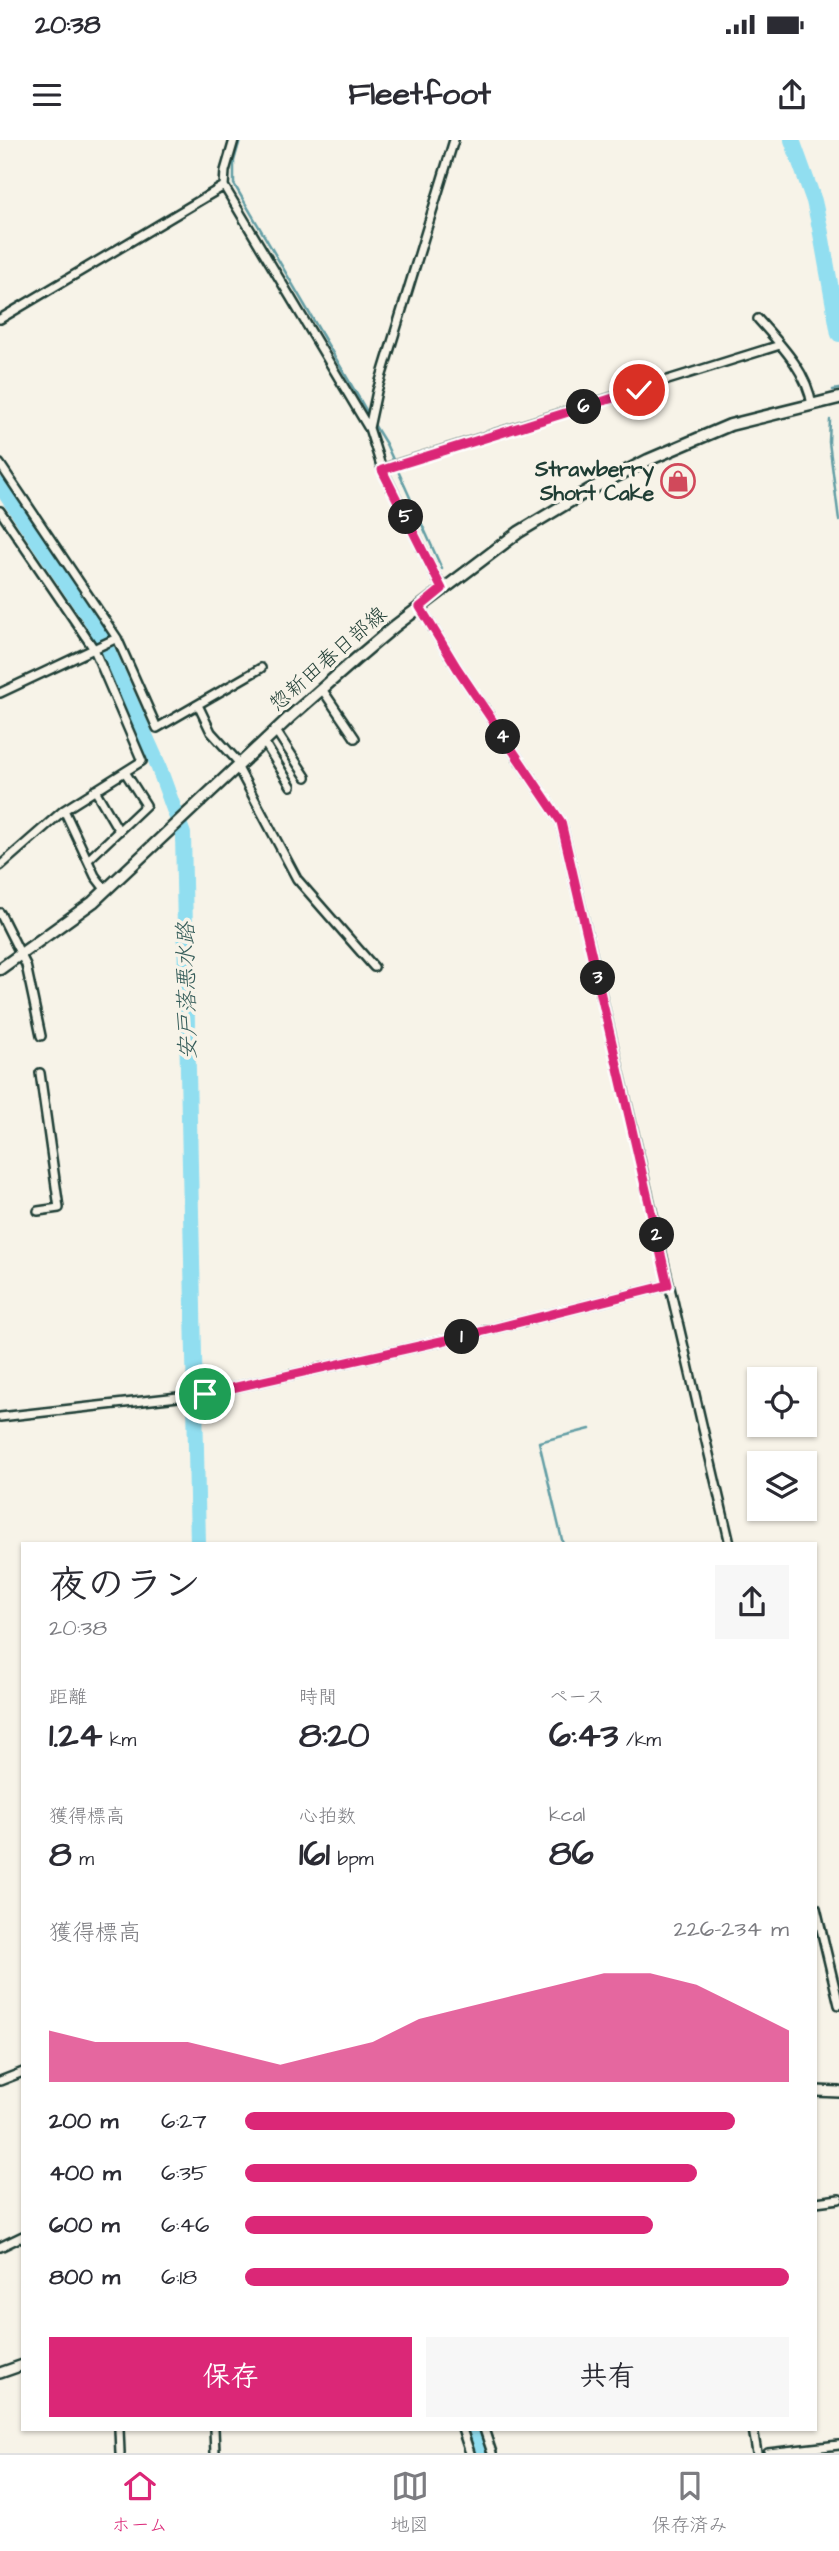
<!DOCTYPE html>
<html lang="ja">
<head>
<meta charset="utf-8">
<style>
  :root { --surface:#fff; --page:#f7f7f7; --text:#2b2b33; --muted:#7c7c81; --line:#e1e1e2; --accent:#db2777 }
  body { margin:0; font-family:"Architects Daughter","Klee One",sans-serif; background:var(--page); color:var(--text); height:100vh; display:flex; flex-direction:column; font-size:26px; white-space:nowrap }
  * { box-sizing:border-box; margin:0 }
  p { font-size:23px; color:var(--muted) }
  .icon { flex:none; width:38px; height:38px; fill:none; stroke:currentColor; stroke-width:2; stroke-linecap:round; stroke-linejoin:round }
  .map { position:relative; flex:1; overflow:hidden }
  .side { position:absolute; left:21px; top:1402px; width:796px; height:889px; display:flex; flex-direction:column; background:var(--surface); border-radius:0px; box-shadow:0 2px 5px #0004 }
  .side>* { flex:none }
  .controls { position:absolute; left:747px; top:1227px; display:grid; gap:14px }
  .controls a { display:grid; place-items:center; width:70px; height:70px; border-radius:0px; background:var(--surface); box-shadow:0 2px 5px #0004; font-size:35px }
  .pin { position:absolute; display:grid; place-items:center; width:60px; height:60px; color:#fff; margin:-30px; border:4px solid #fff; border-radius:50%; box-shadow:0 2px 7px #0007 }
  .km { position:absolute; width:35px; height:35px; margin:-18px; border-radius:50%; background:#222; color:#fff; font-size:19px; line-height:35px; text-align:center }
  .round { display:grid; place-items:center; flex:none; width:74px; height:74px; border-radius:0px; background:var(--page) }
  .head { display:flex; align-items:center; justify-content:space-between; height:119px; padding:0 28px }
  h1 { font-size:38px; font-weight:700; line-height:52px }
  .metrics { display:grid; grid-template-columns:repeat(3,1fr); gap:10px; height:119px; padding:7px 28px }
  .metrics div { display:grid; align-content:center }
  .metrics b { font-size:35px; font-weight:700 }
  .metrics small { font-size:19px; font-weight:400 }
  .metrics p { font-size:19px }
  .chart { height:196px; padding:14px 28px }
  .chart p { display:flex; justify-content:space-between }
  .chart svg { width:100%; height:126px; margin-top:7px; fill:var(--accent); opacity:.7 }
  .button { display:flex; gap:14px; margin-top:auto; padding:14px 28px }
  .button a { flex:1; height:80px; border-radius:0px; background:var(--accent); color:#fff; font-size:28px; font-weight:700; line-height:80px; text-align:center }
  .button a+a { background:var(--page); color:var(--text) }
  ul { padding:0 28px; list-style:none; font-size:23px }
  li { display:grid; grid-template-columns:112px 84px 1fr; align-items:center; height:52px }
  li i { height:18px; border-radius:9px; background:var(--accent) }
  .status { display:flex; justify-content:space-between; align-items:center; height:49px; padding:0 35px; background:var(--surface); direction:ltr }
  .status svg { height:19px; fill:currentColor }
  header { display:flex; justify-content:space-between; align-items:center; height:91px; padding:0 28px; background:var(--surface); font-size:32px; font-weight:700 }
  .tab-bar { display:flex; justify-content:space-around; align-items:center; height:98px; border-top:2px solid var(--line); background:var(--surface); font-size:19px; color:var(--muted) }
  .tab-bar a { display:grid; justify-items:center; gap:4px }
  .tab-bar .current { color:var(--accent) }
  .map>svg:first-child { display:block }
</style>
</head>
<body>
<div class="status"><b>20:38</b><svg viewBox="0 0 49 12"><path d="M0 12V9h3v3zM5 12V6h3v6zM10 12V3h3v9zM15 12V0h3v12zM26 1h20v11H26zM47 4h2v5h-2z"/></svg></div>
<header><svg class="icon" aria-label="menu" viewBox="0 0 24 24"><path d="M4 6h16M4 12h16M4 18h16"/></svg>Fleetfoot<svg class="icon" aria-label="share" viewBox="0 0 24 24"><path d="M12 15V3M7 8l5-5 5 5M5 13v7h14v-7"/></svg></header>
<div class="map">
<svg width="839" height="2313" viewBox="0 0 839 2313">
  <rect width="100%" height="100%" fill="#f7f3e8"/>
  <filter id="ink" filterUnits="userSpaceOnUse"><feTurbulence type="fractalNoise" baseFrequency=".0143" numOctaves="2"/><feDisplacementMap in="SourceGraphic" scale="14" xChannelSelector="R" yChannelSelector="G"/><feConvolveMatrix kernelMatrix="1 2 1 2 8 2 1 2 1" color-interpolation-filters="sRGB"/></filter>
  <g filter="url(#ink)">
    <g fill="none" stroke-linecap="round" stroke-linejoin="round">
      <path stroke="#639ea5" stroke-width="2.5" d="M 240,0 L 234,21 L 234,44 L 370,277
        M 833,250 L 839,249
        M 830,280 L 829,302 L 839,380
        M 373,283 L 386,304 L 442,429
        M 563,1404 L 539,1302 L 590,1289
        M 757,2289 L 761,2313"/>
      <path stroke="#91def0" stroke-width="16" d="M 792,0 L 814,61 L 820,88 L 839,194
        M 0,345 L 97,488 L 156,620 L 183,694 L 198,1404
        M 473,2289 L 481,2313"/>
      <g stroke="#1f3d34" stroke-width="12">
        <path id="minor" d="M 234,0 L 225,31 L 224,46 L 368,287
          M 0,179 L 224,46
          M 758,179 C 780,204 807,231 812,265
          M 0,324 L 117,498 L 157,588 L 261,528
          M 382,329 L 780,205
          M 0,371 L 94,509 L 142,621 L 64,670 L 0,726
          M 442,449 L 382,329 L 369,288 L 377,251 L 454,0
          M 420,467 L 457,528 L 561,682 L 730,1404
          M 322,549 L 355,598
          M 0,553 L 117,498
          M 198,565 L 211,592 L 240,624
          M 276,591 L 306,637
          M 264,602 L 291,646
          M 237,626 L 297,739 L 374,827
          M 95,650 L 119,691
          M 64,670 L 95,736 L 105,749
          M 88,720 L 146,665 L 125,632
          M 0,773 L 26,825 L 41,896
          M 38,1071 L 59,1068 L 40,933
          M 0,1277 L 205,1254 L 468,1195 L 668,1145
          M 816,1768 L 839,1865
          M 0,1941 L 23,1932
          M 816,2062 L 839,2059
          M 0,2107 L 23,2096
          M 119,2289 L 120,2313
          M 214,2289 L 215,2313
          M 462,2289 L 470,2313
          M 484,2289 L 492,2313
          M 753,2289 L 757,2313
          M 768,2313 L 839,2305"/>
      </g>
      <g stroke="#1f3d34" stroke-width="14">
        <path id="tertiary" d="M 816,1951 L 839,1952
          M 0,2233 L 23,2225"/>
      </g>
      <g stroke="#1f3d34" stroke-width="15">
        <path id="secondary" d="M 0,829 L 93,762 L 290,577 L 356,519 L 395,486 L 519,392 L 589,350 L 648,320 L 730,285 L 839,258"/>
      </g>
      <use href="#minor" stroke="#f7f3e8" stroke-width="7"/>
      <use href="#tertiary" stroke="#f7f3e8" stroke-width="9"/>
      <use href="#secondary" stroke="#f7f3e8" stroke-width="10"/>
    </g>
  </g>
  <g fill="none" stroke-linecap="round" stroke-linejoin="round" filter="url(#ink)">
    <g stroke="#fff" stroke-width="14">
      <path id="route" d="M 205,1254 L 468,1195 L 668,1145 L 561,682 L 457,528 L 420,467 L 442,449 L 382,330 L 639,250"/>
    </g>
    <use href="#route" stroke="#db2777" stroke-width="9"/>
  </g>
  <defs>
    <g id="shop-ring" transform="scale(1.75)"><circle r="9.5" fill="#f7f3e8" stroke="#d1495b" stroke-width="1.5"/><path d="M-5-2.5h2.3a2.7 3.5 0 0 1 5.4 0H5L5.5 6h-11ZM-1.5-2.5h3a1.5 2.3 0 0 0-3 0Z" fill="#d1495b"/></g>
  </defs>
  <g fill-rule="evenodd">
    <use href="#shop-ring" x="678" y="341"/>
  </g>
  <g text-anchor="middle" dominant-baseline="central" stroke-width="7" stroke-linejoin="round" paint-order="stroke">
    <g font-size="21" font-weight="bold" fill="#1f3d34" stroke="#f7f3e8" text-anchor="end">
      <text x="654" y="329">Strawberry<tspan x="654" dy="24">Short Cake</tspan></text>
    </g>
    <g font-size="21" fill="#1f3d34" stroke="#f7f3e8">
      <text transform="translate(328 519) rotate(-41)">惣新田春日部線</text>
    </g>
    <g font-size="23" font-style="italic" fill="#365d5a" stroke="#f7f3e8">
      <text transform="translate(187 851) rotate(-91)">安戸落悪水路</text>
    </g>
  </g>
</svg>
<div class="controls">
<a><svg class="icon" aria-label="locate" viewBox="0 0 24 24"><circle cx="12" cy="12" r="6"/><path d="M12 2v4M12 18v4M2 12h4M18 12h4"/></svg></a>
<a><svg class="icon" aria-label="layers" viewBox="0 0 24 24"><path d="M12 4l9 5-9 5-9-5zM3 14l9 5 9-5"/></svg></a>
</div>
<div class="pin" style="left:205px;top:1254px;background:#1e9e55"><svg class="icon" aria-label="arrive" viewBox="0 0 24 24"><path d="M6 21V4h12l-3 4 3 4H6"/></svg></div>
<div class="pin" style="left:639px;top:250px;background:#d93025"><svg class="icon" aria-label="check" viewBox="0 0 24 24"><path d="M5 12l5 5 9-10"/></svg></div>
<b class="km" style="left:462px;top:1197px">1</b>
<b class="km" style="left:657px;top:1095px">2</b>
<b class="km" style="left:598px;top:838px">3</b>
<b class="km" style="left:503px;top:597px">4</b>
<b class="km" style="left:406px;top:377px">5</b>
<b class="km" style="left:584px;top:267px">6</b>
<section class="side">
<div class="head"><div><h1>夜のラン</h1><p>20:38</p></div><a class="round"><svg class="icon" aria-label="share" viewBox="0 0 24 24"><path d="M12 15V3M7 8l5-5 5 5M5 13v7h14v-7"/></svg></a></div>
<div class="metrics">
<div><p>距離</p><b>1.24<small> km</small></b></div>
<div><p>時間</p><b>8:20</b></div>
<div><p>ペース</p><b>6:43<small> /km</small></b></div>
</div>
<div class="metrics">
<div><p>獲得標高</p><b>8<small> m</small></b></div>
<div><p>心拍数</p><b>161<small> bpm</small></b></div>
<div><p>kcal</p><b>86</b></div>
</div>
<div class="chart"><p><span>獲得標高</span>226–234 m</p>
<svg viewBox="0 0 160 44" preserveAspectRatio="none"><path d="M0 44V26L10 30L20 30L30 30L40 34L50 38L60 34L70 30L80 22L90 18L100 14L110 10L120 6L130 6L140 10L150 18L160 26V44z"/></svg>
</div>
<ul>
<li><b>200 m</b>6:27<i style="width:90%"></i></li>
<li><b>400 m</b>6:35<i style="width:83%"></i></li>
<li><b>600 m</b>6:46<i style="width:75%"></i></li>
<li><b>800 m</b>6:18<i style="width:100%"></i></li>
</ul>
<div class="button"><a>保存</a><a>共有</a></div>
</section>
</div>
<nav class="tab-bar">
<a class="current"><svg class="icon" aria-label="home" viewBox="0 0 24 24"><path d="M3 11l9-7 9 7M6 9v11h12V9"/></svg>ホーム</a>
<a><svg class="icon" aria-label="map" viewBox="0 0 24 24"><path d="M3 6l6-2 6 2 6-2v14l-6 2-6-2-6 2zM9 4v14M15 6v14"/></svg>地図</a>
<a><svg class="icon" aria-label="saved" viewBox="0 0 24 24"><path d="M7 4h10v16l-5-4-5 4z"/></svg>保存済み</a>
</nav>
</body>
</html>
